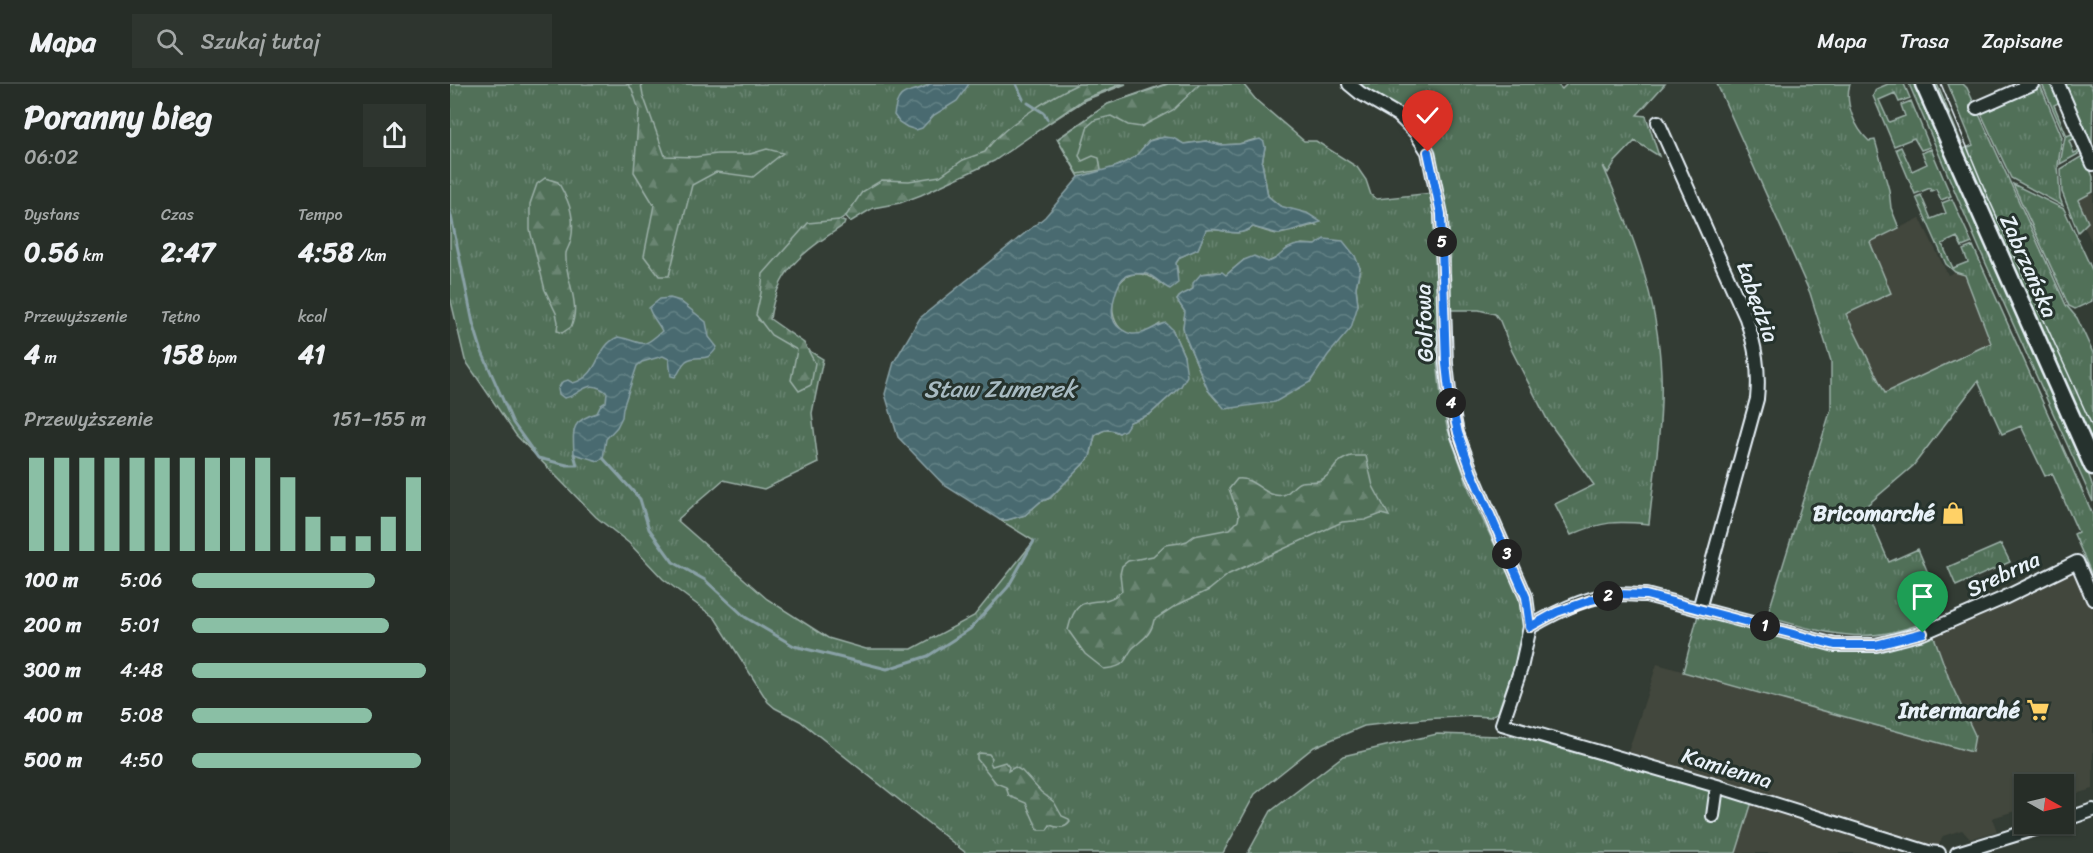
<!DOCTYPE html>
<html lang="pl">
<head>
<meta charset="utf-8">
<style>
  :root { --surface:#262d27; --page:#2e352f; --text:#f1f3f6; --muted:#a4a8a7; --line:#424944; --accent:#8abfa5 }
  body { margin:0; font-family:Sriracha,sans-serif; background:var(--page); color:var(--text); height:100vh; display:flex; flex-direction:column; font-size:22px; white-space:nowrap }
  * { box-sizing:border-box; margin:0 }
  p { font-size:20px; color:var(--muted) }
  .icon { flex:none; width:33px; height:33px; fill:none; stroke:currentColor; stroke-width:2; stroke-linecap:round; stroke-linejoin:round }
  .map { position:relative; flex:1; overflow:hidden }
  .drawer { display:flex; flex-direction:column; background:var(--surface); width:450px }
  .drawer>* { flex:none }
  .needle { width:39px; rotate:98deg }
  .tools { position:absolute; left:1564px; top:690px; display:grid; gap:12px }
  .tools a { display:grid; place-items:center; width:60px; height:60px; border-radius:0px; background:var(--surface); box-shadow:0 2px 4px #0004,0 0 0 2px var(--line); font-size:30px }
  .pin { position:absolute; display:grid; place-items:center; width:51px; height:51px; color:#fff; margin:-62px -26px; border-radius:50% 50% 50% 0; rotate:-45deg; box-shadow:0 0 6px #0007 }
  .pin .icon { rotate:45deg }
  .km { position:absolute; width:30px; height:30px; margin:-15px; border-radius:50%; background:#222; color:#fff; font-size:16px; line-height:30px; text-align:center }
  .round { display:grid; place-items:center; flex:none; width:63px; height:63px; border-radius:0px; background:var(--page) }
  .summary { display:flex; align-items:center; justify-content:space-between; height:102px; padding:0 24px }
  h1 { font-size:33px; font-weight:700; line-height:45px }
  .figures { display:grid; grid-template-columns:repeat(3,1fr); gap:9px; height:102px; padding:6px 24px }
  .figures div { display:grid; align-content:center }
  .figures b { font-size:26px; font-weight:700 }
  .figures small { font-size:16px; font-weight:400 }
  .figures p { font-size:16px }
  .chart { height:168px; padding:12px 24px }
  .chart p { display:flex; justify-content:space-between }
  .chart svg { width:100%; height:108px; margin-top:6px; stroke:var(--accent); stroke-width:6 }
  ul { padding:0 24px; list-style:none; font-size:20px }
  li { display:grid; grid-template-columns:96px 72px 1fr; align-items:center; height:45px }
  li i { height:15px; border-radius:8px; background:var(--accent) }
  header { display:flex; align-items:center; gap:36px; box-sizing:border-box; height:84px; padding:0 30px; background:var(--surface); border-bottom:2px solid var(--line) }
  header strong { font-size:28px }
  nav { display:flex; gap:33px; margin-inline-start:auto; font-size:21px }
  .search { width:420px; height:54px; background:var(--page); display:flex; align-items:center; gap:15px; box-sizing:border-box; padding:0 21px; border-radius:0px; color:var(--muted); font-size:22px }
  main { display:flex; flex:1; min-height:0 }
  .map>svg:first-child { display:block }
</style>
</head>
<body>
<header>
<strong>Mapa</strong>
<div class="search"><svg class="icon" aria-label="search" viewBox="0 0 24 24"><circle cx="10" cy="10" r="6"/><path d="M15 15l6 6"/></svg>Szukaj tutaj</div>
<nav><a>Mapa</a><a>Trasa</a><a>Zapisane</a></nav>
</header>
<main>
<section class="drawer">
<div class="summary"><div><h1>Poranny bieg</h1><p>06:02</p></div><a class="round"><svg class="icon" aria-label="share" viewBox="0 0 24 24"><path d="M12 15V3M7 8l5-5 5 5M5 13v7h14v-7"/></svg></a></div>
<div class="figures">
<div><p>Dystans</p><b>0.56<small> km</small></b></div>
<div><p>Czas</p><b>2:47</b></div>
<div><p>Tempo</p><b>4:58<small> /km</small></b></div>
</div>
<div class="figures">
<div><p>Przewyższenie</p><b>4<small> m</small></b></div>
<div><p>Tętno</p><b>158<small> bpm</small></b></div>
<div><p>kcal</p><b>41</b></div>
</div>
<div class="chart"><p><span>Przewyższenie</span>151–155 m</p>
<svg viewBox="0 0 160 44" preserveAspectRatio="none"><path d="M5 44V6M15 44V6M25 44V6M35 44V6M45 44V6M55 44V6M65 44V6M75 44V6M85 44V6M95 44V6M105 44V14M115 44V30M125 44V38M135 44V38M145 44V30M155 44V14"/></svg>
</div>
<ul>
<li><b>100 m</b>5:06<i style="width:78%"></i></li>
<li><b>200 m</b>5:01<i style="width:84%"></i></li>
<li><b>300 m</b>4:48<i style="width:100%"></i></li>
<li><b>400 m</b>5:08<i style="width:77%"></i></li>
<li><b>500 m</b>4:50<i style="width:98%"></i></li>
</ul>
</section>
<div class="map">
<svg width="1643" height="769" viewBox="0 0 1643 769">
  <defs>
    <pattern id="grass-tufts" width="24" height="20" patternUnits="userSpaceOnUse" patternTransform="scale(1.5)"><rect width="24" height="20" fill="#517059"/><path d="M3 7l-1-3M5 7V3M7 7l1-3M15 17l-1-3M17 17v-4M19 17l1-3" fill="none" stroke="#6a8572"/></pattern>
    <pattern id="forest-firs" width="22" height="20" patternUnits="userSpaceOnUse" patternTransform="scale(1.5)"><rect width="22" height="20" fill="#517059"/><path d="M5 1l3.5 6h-7zM16 11l3.5 6h-7z" fill="#6a8572"/></pattern>
    <pattern id="water-waves" width="16" height="10" patternUnits="userSpaceOnUse" patternTransform="scale(1.5)"><rect width="16" height="10" fill="#496b70"/><path d="M0 5q4-4 8 0t8 0" fill="none" stroke="#638185"/></pattern>
  </defs>
  <rect width="100%" height="100%" fill="#333c34"/>
  <filter id="ink" filterUnits="userSpaceOnUse"><feTurbulence type="fractalNoise" baseFrequency=".0167" numOctaves="2"/><feDisplacementMap in="SourceGraphic" scale="12" xChannelSelector="R" yChannelSelector="G"/><feConvolveMatrix kernelMatrix="1 2 1 2 8 2 1 2 1" color-interpolation-filters="sRGB"/></filter>
  <g filter="url(#ink)">
    <path fill="#42463c" d="M 1643,92 L 1643,161 L 1634,142 L 1631,144 L 1615,104 Z
      M 1470,134 L 1498,191 L 1505,188 L 1515,191 L 1541,260 L 1435,309 L 1396,229 L 1441,209 L 1420,158 Z
      M 1637,479 L 1643,493 L 1643,705 L 1614,713 L 1614,700 L 1575,700 L 1575,724 L 1542,734 L 1547,747 L 1520,755 L 1512,746 L 1493,752 L 1485,769 L 1286,769 L 1304,711 L 1176,674 L 1207,580 L 1521,668 L 1501,600 L 1483,550 Z"/>
    <path fill="url(#grass-tufts)" stroke="#9cb0a8" stroke-width="1.5" fill-rule="evenodd" d="M 0,0 L 676,0 L 635,16 L 582,50 L 544,70 L 479,101 L 435,105 L 344,167 L 319,198 L 308,236 L 373,275 L 362,329 L 368,379 L 314,405 L 273,396 L 227,436 L 317,515 L 378,554 L 416,565 L 462,565 L 524,532 L 584,457 L 550,436 L 557,436 L 575,431 L 590,418 L 600,414 L 640,373 L 645,352 C 654,345 658,344 669,349 L 680,338 L 700,330 L 731,302 L 734,272 L 722,245 L 710,240 C 705,243 699,249 694,250 C 643,263 658,154 714,202 L 728,189 L 726,179 L 730,173 L 748,165 L 756,146 C 776,143 784,156 803,143 C 810,145 820,149 827,150 C 839,150 853,142 866,141 L 830,122 L 818,112 L 812,79 L 815,63 L 806,55 L 789,60 L 771,61 L 756,57 L 733,60 L 729,57 L 707,54 L 699,57 L 685,73 L 676,78 L 659,86 L 629,93 L 607,55 L 658,20 L 715,0 L 793,0 L 806,16 L 854,57 L 866,57 L 907,83 L 916,96 L 921,111 L 927,115 L 982,109 L 988,149 L 987,277 L 991,313 L 997,343 L 1022,413 L 1071,516 L 1074,541 L 1072,559 L 1048,628 L 1040,633 L 1023,632 L 973,635 L 914,642 L 864,663 L 805,710 L 773,769 L 516,769 L 350,637 L 325,624 L 318,618 L 265,534 L 213,495 L 179,459 L 146,433 L 66,351 L 15,276 L 0,213 ZM 852,160 L 866,161 L 910,184 L 906,203 L 908,221 L 860,298 L 767,317 L 758,306 L 735,252 L 733,243 L 735,228 L 727,216 L 729,213 L 743,205 L 751,190 L 766,188 L 776,191 L 794,176 L 812,176 L 818,178 L 831,172 L 837,165 Z
      M 907,0 L 1107,0 L 1112,5 L 1117,0 L 1215,0 L 1187,31 L 1196,32 L 1209,72 L 1185,57 L 1165,78 L 1158,89 L 1153,82 C 1183,149 1208,215 1211,289 C 1213,339 1204,390 1199,440 C 1165,437 1153,437 1121,451 L 1105,420 L 1144,401 L 1098,337 L 1062,267 L 1050,237 L 1045,230 L 1029,226 L 1001,226 C 1000,168 1002,95 969,46 C 966,41 963,35 958,32 C 943,18 924,12 907,0 Z
      M 1267,0 L 1400,0 C 1394,19 1405,44 1419,57 L 1425,56 L 1439,106 L 1441,124 L 1449,144 L 1420,158 L 1441,209 L 1396,230 L 1435,309 L 1541,259 L 1515,191 L 1505,188 L 1496,180 L 1466,113 L 1471,111 L 1481,135 L 1496,129 L 1492,119 L 1502,115 L 1522,159 L 1512,163 L 1507,153 L 1492,160 L 1503,184 L 1518,178 L 1513,166 L 1523,162 L 1643,431 L 1643,493 L 1624,450 L 1628,448 L 1602,389 L 1595,392 L 1571,342 L 1552,350 L 1528,297 L 1463,382 L 1415,423 L 1439,478 L 1468,465 L 1483,501 L 1477,512 L 1459,520 L 1465,532 L 1480,526 L 1484,529 L 1483,535 C 1417,563 1383,551 1317,533 L 1381,325 L 1381,277 L 1360,209 Z
      M 1438,0 L 1454,0 L 1460,14 L 1449,18 L 1445,9 L 1429,16 L 1439,38 L 1455,32 L 1451,21 L 1461,17 L 1480,63 L 1471,66 L 1464,54 L 1444,62 L 1423,12 L 1426,5 Z
      M 1459,0 L 1467,0 L 1632,372 L 1643,403 L 1643,418 L 1533,173 Z
      M 1485,0 L 1487,0 L 1514,65 L 1523,61 L 1498,0 L 1513,0 L 1517,4 L 1616,221 L 1627,234 L 1643,269 L 1643,366 L 1505,52 Z
      M 1592,0 L 1602,0 L 1610,18 L 1604,21 L 1617,52 L 1624,49 L 1626,54 L 1619,57 L 1624,69 L 1631,66 L 1632,68 L 1610,80 L 1615,53 Z
      M 1615,0 L 1640,0 L 1643,7 L 1642,64 Z
      M 1590,1 L 1612,53 L 1608,81 L 1610,114 L 1613,122 L 1561,94 L 1529,25 Z
      M 1451,63 L 1462,87 L 1477,80 L 1472,69 L 1481,65 L 1501,112 L 1491,116 L 1486,105 L 1481,107 L 1480,104 L 1465,110 L 1446,65 Z
      M 1634,71 L 1643,93 L 1643,108 L 1628,116 L 1638,138 L 1628,148 L 1612,108 L 1611,85 Z
      M 1563,100 L 1614,125 L 1643,188 L 1642,217 L 1625,225 L 1619,222 Z
      M 1551,460 L 1560,478 L 1506,502 L 1498,483 Z
      M 1248,531 C 1283,541 1317,550 1352,558 C 1371,563 1391,568 1411,567 C 1437,567 1460,559 1483,550 L 1501,600 L 1525,651 L 1522,668 L 1233,588 Z
      M 987,650 L 1080,653 L 1302,718 L 1286,769 L 798,769 L 821,727 L 893,672 Z"/>
    <path fill="url(#forest-firs)" stroke="#9cb0a8" stroke-width="1.5" d="M 177,0 L 191,0 L 193,11 L 215,72 L 245,73 L 267,70 L 300,70 L 317,65 L 333,69 L 303,93 L 266,88 L 242,101 L 219,192 L 209,192 L 194,172 L 204,121 L 184,88 L 189,26 L 182,5 Z
      M 628,0 L 672,0 L 634,15 L 544,77 L 471,111 L 450,119 L 423,124 L 400,138 L 396,132 L 412,108 L 432,96 L 459,97 L 490,92 L 513,76 L 535,68 C 550,44 602,12 628,0 Z
      M 718,0 L 750,0 L 723,26 L 691,43 L 678,41 L 661,32 L 645,36 L 638,42 L 629,72 L 632,77 L 643,72 L 649,74 L 651,86 L 628,90 L 608,55 L 658,20 Z
      M 95,94 L 108,98 C 113,107 119,117 121,128 C 123,137 123,147 121,156 C 120,161 117,165 116,169 C 114,195 132,218 121,243 L 112,249 L 107,247 L 108,238 L 106,229 L 95,206 L 80,146 L 80,120 L 87,100 Z
      M 389,136 L 395,138 L 394,141 C 355,167 327,184 320,235 L 354,259 L 365,279 L 361,301 L 349,307 L 341,296 L 347,266 L 321,251 L 306,231 L 311,209 L 313,190 L 358,139 Z
      M 901,372 L 916,372 L 923,402 L 939,432 L 931,430 L 915,436 L 892,438 L 779,490 L 759,506 L 725,522 L 704,536 C 701,551 694,554 684,563 C 679,567 677,575 673,579 C 668,584 660,584 654,585 L 635,570 L 618,546 C 628,501 648,529 672,507 L 670,490 L 672,482 L 678,477 L 703,472 L 715,461 L 730,459 L 737,457 L 744,452 L 780,445 L 788,437 L 789,431 L 779,405 L 787,395 C 805,392 815,415 833,411 C 841,409 843,400 851,398 C 859,396 865,400 873,395 C 887,386 882,378 901,372 Z
      M 530,669 L 539,670 L 542,674 L 540,678 L 542,682 L 555,678 L 559,683 L 558,687 L 565,683 L 572,687 L 591,708 L 604,718 L 612,732 L 619,735 L 620,738 C 615,745 607,744 600,741 L 597,746 L 588,746 L 576,719 L 559,712 L 556,703 L 546,699 L 527,675 L 527,671 Z"/>
    <path fill="url(#water-waves)" stroke="#89a1a6" stroke-width="1.5" d="M 480,0 L 519,0 L 507,17 L 484,31 L 472,44 L 466,46 L 457,43 L 449,38 L 444,31 C 448,0 461,12 480,0 Z
      M 714,53 L 723,54 L 734,60 L 756,57 L 771,61 L 789,60 L 810,55 L 814,58 L 815,63 L 812,79 L 818,112 L 830,122 L 857,129 L 871,138 L 829,150 L 803,143 C 782,156 778,143 756,146 L 748,165 L 730,173 L 726,179 L 728,199 L 720,205 C 712,202 705,192 697,190 C 694,189 681,190 678,191 C 667,194 659,227 664,237 C 666,243 676,249 682,250 C 696,251 703,242 716,239 L 722,245 L 734,272 L 737,292 L 731,302 L 700,330 L 680,338 L 675,346 L 669,349 C 659,344 654,345 645,351 L 640,373 L 600,414 L 590,418 L 575,431 L 557,436 L 550,436 L 494,401 L 448,353 L 435,310 L 444,278 L 470,234 L 595,133 L 629,93 L 668,82 L 685,73 L 699,57 Z
      M 874,155 L 893,157 L 905,172 L 910,184 L 906,203 L 908,221 L 901,244 L 878,271 L 860,298 L 825,318 L 775,325 L 758,306 L 735,252 L 733,243 L 735,228 L 727,216 C 731,208 737,210 743,205 L 743,199 L 751,190 L 772,188 L 776,191 L 794,176 L 804,172 L 818,178 C 829,175 831,168 839,164 C 849,159 856,161 866,161 Z
      M 220,214 L 230,217 L 256,238 L 259,253 L 267,263 C 257,281 249,269 236,277 C 230,282 231,288 225,293 L 221,292 L 219,275 L 213,272 L 192,278 L 187,282 L 173,324 L 172,333 L 167,343 L 156,355 L 153,374 L 148,377 L 124,370 C 123,346 120,337 147,329 L 151,321 L 156,318 L 157,309 C 137,292 131,312 114,314 L 109,310 L 108,305 L 112,298 L 118,296 L 123,299 C 152,291 144,263 168,253 C 194,257 189,268 212,247 C 208,238 202,234 199,224 L 210,215 Z"/>
    <g fill="none" stroke-linecap="round" stroke-linejoin="round">
      <path stroke="#89a1a6" stroke-width="3" d="M 566,0 L 573,15
        M 578,19 L 594,29 L 597,35
        M 0,127 L 23,239 L 32,268 L 63,339 L 88,374 L 117,381 L 127,381 L 124,370
        M 153,374 L 190,415 L 199,445 L 223,478 L 255,496 L 295,533 L 344,562 L 437,585 L 478,572 L 520,545 L 558,503 L 584,457"/>
      <g stroke="#e8f1f8" stroke-width="16">
        <path id="minor" d="M 899,0 L 910,9 L 948,31 L 965,48 L 978,68 L 991,130 L 996,280 L 999,307 L 1007,349 L 1022,389 L 1076,513 L 1080,543 L 1071,584 L 1052,640 L 1267,702 L 1478,768 L 1489,769
          M 1608,0 L 1643,80
          M 1527,24 L 1582,0
          M 1208,38 L 1296,234 C 1305,261 1310,286 1307,315 L 1249,525
          M 1080,543 C 1104,529 1139,511 1168,510 C 1177,510 1187,511 1196,511 L 1385,561 L 1426,561 L 1473,549 L 1554,514 L 1627,478 L 1643,515
          M 1263,732 L 1267,702
          M 1614,736 L 1643,726
          M 1507,769 L 1601,740"/>
      </g>
      <g stroke="#e8f1f8" stroke-width="21">
        <path id="major" d="M 1474,0 L 1643,382"/>
      </g>
      <use href="#minor" stroke="#26332d" stroke-width="12"/>
      <use href="#major" stroke="#26332d" stroke-width="16"/>
      <path stroke="#e8f1f8" stroke-width="1.5" d="M 1491,0 L 1537,111 L 1643,344"/>
    </g>
  </g>
  <g fill="none" stroke-linecap="round" stroke-linejoin="round" filter="url(#ink)">
    <g stroke="#fff" stroke-width="12">
      <path id="route" d="M 978,68 L 991,130 L 996,280 L 999,307 L 1008,349 L 1022,389 L 1076,513 L 1080,543 L 1107,528 L 1141,516 L 1166,510 L 1196,511 L 1385,561 L 1426,561 L 1473,549"/>
    </g>
    <use href="#route" stroke="#1a73e8" stroke-width="8"/>
  </g>
  <defs>
    <g id="shop-bare" transform="scale(1.8)"><path d="M-5-2.5h2.3a2.7 3.5 0 0 1 5.4 0H5L5.5 6h-11ZM-1.5-2.5h3a1.5 2.3 0 0 0-3 0Z" fill="#ffd166" stroke="#26332d" stroke-width="2.5" paint-order="stroke"/></g>
    <g id="supermarket-bare" transform="scale(1.8)"><path d="M-6-5.5h2.5l.6 2H6L4.5 2H-2.5L-4.4-4H-6ZM-1.5 3.2a1.3 1.3 0 1 0 .1 0ZM3 3.2a1.3 1.3 0 1 0 .1 0Z" fill="#ffd166" stroke="#26332d" stroke-width="2.5" paint-order="stroke"/></g>
  </defs>
  <g fill-rule="evenodd">
    <use href="#shop-bare" x="1503" y="429"/>
    <use href="#supermarket-bare" x="1588" y="626"/>
  </g>
  <g text-anchor="middle" dominant-baseline="central" stroke-width="6" stroke-linejoin="round" paint-order="stroke">
    <g font-size="22" fill="#e8f1f8" stroke="#26332d">
      <text transform="translate(1579 182) rotate(66)">Zabrzańska</text>
      <text transform="translate(1308 218) rotate(70)">Łabędzia</text>
      <text transform="translate(974 239) rotate(-92)">Golfowa</text>
      <text transform="translate(1553 490) rotate(-25)">Srebrna</text>
      <text transform="translate(1277 684) rotate(17)">Kamienna</text>
    </g>
    <g font-size="22" font-weight="bold" fill="#e8f1f8" stroke="#26332d" text-anchor="end">
      <text x="1485" y="429">Bricomarché</text>
      <text x="1570" y="626">Intermarché</text>
    </g>
    <g font-size="24" font-style="italic" fill="#a8bbc2" stroke="#26332d">
      <text x="550" y="305">Staw Zumerek</text>
    </g>
  </g>
</svg>
<div class="tools">
<a><svg class="needle" viewBox="-14 -14 28 28"><path d="M0-13l5 13h-10z" fill="#e53935"/><path d="M0 13l5-13h-10z" fill="#a4a8a7"/></svg></a>
</div>
<div class="pin" style="left:1473px;top:549px;background:#1e9e55"><svg class="icon" aria-label="arrive" viewBox="0 0 24 24"><path d="M6 21V4h12l-3 4 3 4H6"/></svg></div>
<div class="pin" style="left:978px;top:68px;background:#d93025"><svg class="icon" aria-label="check" viewBox="0 0 24 24"><path d="M5 12l5 5 9-10"/></svg></div>
<b class="km" style="left:1315px;top:542px">1</b>
<b class="km" style="left:1158px;top:512px">2</b>
<b class="km" style="left:1057px;top:470px">3</b>
<b class="km" style="left:1001px;top:319px">4</b>
<b class="km" style="left:992px;top:158px">5</b>
</div>
</main>
</body>
</html>
